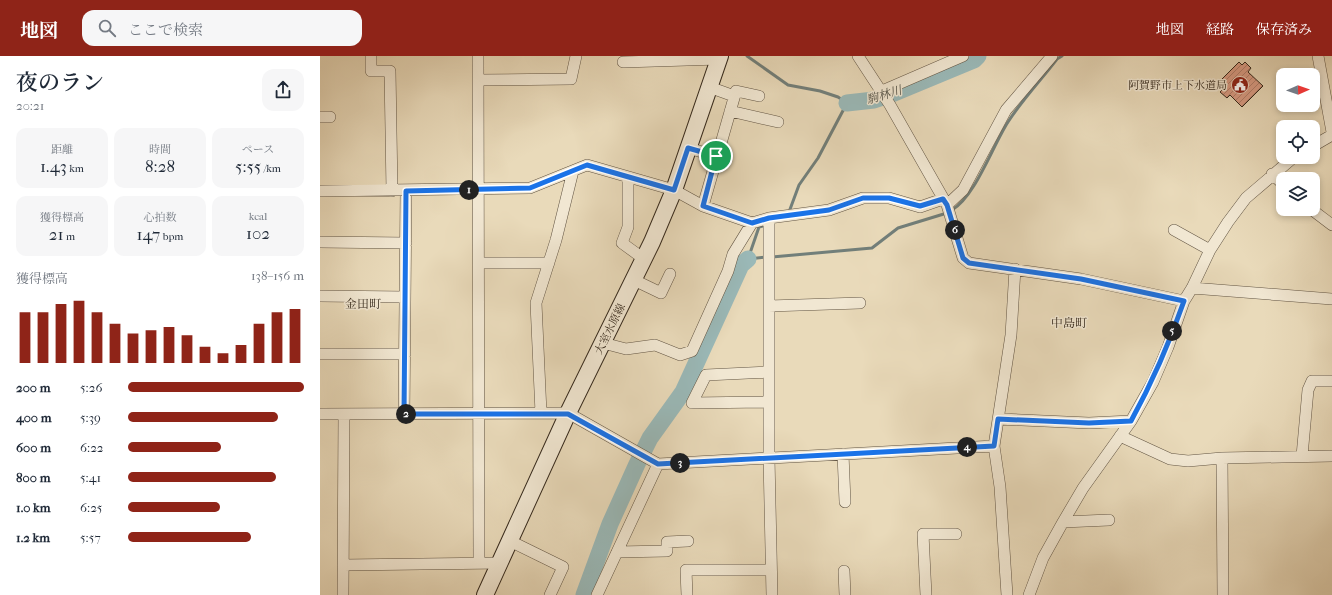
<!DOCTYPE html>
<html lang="ja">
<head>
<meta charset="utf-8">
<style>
  :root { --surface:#fff; --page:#f6f6f7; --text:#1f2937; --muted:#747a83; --accent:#8f2418 }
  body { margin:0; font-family:"IM FELL French Canon","Noto Serif JP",serif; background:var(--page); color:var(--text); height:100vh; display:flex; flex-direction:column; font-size:15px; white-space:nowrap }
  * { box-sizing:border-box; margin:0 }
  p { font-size:13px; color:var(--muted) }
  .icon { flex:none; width:22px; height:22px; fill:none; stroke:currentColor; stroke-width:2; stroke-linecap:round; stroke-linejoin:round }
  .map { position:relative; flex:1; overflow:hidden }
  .panel { display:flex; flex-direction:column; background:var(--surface); width:320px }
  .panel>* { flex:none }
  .needle { width:26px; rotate:88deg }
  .tools { position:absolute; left:956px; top:12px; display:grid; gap:8px }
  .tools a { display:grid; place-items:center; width:44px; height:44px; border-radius:8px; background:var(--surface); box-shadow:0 2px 6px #0003; font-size:20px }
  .pin { position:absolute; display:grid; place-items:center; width:34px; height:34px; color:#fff; margin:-17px; border:2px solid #fff; border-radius:50%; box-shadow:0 1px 4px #0007 }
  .km { position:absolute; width:20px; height:20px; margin:-10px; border-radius:50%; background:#222; color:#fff; font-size:11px; line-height:20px; text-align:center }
  .round { display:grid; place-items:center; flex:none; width:42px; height:42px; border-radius:12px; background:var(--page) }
  .overview { display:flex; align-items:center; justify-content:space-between; height:68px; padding:0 16px }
  h1 { font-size:22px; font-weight:600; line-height:30px }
  .stats { display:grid; grid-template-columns:repeat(3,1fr); gap:6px; height:68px; padding:4px 16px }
  .stats div { display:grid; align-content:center; border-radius:10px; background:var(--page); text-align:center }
  .stats b { font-size:17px; font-weight:600 }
  .stats small { font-size:11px; font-weight:400 }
  .stats p { font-size:11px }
  .chart { height:112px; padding:8px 16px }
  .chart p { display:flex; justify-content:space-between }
  .chart svg { width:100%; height:72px; margin-top:4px; stroke:var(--accent); stroke-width:6 }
  ul { padding:0 16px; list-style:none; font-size:13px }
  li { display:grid; grid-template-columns:64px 48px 1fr; align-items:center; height:30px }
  li i { height:10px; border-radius:5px; background:var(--accent) }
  header { display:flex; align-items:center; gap:24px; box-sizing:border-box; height:56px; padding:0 20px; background:var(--accent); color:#fff }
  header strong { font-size:19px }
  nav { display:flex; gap:22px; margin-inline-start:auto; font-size:14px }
  .search { width:280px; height:36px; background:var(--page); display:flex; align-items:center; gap:10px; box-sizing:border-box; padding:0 14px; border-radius:12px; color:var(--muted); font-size:15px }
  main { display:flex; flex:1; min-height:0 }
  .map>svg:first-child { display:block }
</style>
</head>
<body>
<header>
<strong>地図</strong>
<div class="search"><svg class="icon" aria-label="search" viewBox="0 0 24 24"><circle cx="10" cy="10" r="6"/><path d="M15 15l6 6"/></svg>ここで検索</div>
<nav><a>地図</a><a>経路</a><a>保存済み</a></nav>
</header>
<main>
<section class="panel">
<div class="overview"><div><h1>夜のラン</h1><p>20:21</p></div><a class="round"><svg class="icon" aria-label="share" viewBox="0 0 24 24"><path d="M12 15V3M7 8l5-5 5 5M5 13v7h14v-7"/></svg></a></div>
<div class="stats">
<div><p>距離</p><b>1.43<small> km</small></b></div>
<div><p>時間</p><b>8:28</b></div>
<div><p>ペース</p><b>5:55<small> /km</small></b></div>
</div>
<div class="stats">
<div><p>獲得標高</p><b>21<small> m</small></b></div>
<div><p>心拍数</p><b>147<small> bpm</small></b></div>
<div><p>kcal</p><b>102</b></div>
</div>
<div class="chart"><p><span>獲得標高</span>138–156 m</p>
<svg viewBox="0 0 160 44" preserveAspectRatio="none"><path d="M5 44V13M15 44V13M25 44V8M35 44V6M45 44V13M55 44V20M65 44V26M75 44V24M85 44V22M95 44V27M105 44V34M115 44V38M125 44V33M135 44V20M145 44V13M155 44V11"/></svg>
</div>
<ul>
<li><b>200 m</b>5:26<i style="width:100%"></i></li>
<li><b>400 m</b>5:39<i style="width:85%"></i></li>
<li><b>600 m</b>6:22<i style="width:53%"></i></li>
<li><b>800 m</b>5:41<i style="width:84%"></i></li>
<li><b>1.0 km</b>6:25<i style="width:52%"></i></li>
<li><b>1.2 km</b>5:57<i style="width:70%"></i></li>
</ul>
</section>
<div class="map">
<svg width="1012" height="539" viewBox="0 0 1012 539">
  <defs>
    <pattern id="building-hatch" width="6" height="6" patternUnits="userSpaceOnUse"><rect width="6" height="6" fill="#d99c84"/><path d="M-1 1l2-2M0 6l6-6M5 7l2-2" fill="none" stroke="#b17f6b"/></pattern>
  </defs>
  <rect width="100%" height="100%" fill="#e9daba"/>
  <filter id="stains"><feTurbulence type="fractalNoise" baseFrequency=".005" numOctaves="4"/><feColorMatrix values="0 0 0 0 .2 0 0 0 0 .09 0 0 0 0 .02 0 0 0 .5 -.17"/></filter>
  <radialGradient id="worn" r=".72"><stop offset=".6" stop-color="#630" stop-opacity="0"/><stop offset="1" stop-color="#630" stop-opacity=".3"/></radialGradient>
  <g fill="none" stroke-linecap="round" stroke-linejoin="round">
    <path stroke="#727f7a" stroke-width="3" d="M 427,0 L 468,29 L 500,35 L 518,41 L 527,47 L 498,102 L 479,129 L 469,156
      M 632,154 C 655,141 673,89 688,66 C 702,44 721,24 737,3 L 742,0
      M 446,169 L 439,171 L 428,203 L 447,201
      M 452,201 L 552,192 L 578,172 L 627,157"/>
    <path stroke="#9ab9b8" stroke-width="17" d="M 527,47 L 554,44 L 572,38 L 654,4 L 658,0
      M 264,539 L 290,468 L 317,408 L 330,382 L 363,336 L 421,209 L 428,203"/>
  </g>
  <path fill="url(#building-hatch)" stroke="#35291c" d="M 919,6 L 922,9 L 925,6 L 931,12 L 928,16 L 943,30 L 922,51 L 910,39 L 907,42 L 900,36 L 903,33 L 898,27 Z"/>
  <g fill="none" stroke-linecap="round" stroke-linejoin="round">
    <g stroke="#625544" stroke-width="12">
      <path id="minor" d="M 51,0 L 51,15 L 70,15 L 72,135
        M 158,0 L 159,507
        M 538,0 L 570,49 L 627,149 L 643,202 L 649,207 L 761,223 L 864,245
        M 998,0 L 1012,76
        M 303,6 L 399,3
        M 158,24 L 251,23 L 256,0
        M 389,31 L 414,40
        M 562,35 L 643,0
        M 410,55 L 458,66
        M 0,61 L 10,61
        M 993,90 L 1012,79
        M 368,92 L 396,100
        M 952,118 L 963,128
        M 308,121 L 308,171 L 302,187 L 324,203
        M 0,135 L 210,132 L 267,109 L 354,134 L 383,150 L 432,167 L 449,162 L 509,154 L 543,142 L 569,142 L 600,151 L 623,143
        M 627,149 L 643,134 L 686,54 L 732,0
        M 383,150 L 416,35 L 439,40
        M 991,153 L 1012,169
        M 449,162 L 449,402 L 452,539
        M 854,174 L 890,194
        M 0,186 L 86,187
        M 159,207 L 229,207
        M 314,224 L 341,237 L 350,218
        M 872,232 L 1012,243
        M 0,240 L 85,241
        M 449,250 L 540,247
        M 283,287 L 306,293 L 335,289 L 360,299 L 372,295 L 408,215 L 413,198 L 432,167
        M 0,298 L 85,298
        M 449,316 L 386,319 L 372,347 L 449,346
        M 221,357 L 216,247 L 236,184 L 253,115
        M 0,358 L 248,357 L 338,408 L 674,390
        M 84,358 L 86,135
        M 678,363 L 769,367 L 811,365
        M 800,380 L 850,403 L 868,405 L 902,402 L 1012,400
        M 523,398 L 525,446
        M 982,400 L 988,334 L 992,325 L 1012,325
        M 902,402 L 903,539
        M 743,466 L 789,464
        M 190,485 L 243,511 L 230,539
        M 297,496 L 347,495 L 347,486 L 368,485
        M 23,509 L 180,507
        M 524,515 L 525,539
        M 23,539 L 24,358
        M 277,539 L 338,408
        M 367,539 L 366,514 L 451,514
        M 606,539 L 603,478 L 636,478
        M 687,539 L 680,431 L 674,390 L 691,279 L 695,213
        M 709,539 L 723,502 L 743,466 L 763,432 L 811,365 L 833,326 L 848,291 L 864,245 L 872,232 L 890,194 L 908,166 L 926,142 L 974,101"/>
    </g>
    <g stroke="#35291c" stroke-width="18">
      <path id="secondary" d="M 165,539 L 248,357 L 332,186 L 354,134 L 400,0"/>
    </g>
    <use href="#minor" stroke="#f1e7d2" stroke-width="11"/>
    <use href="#secondary" stroke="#f1e7d2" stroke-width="16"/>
  </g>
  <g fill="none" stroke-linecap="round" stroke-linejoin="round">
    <g stroke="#fff" stroke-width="8">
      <path id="route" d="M 368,92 L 396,100 L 383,150 L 432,167 L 449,162 L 509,154 L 543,142 L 569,142 L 600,150 L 623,143 L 627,149 L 643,202 L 649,207 L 761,223 L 864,245 C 849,288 833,325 811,365 L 769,367 L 678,363 L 674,390 L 338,408 L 248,358 L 84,358 L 86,135 L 210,132 L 267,109 L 354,134 Z"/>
    </g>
    <use href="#route" stroke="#1a73e8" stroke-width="5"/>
  </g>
  <defs>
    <g id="civic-disc" transform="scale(0.9)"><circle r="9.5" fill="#8f2418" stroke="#f1e7d2"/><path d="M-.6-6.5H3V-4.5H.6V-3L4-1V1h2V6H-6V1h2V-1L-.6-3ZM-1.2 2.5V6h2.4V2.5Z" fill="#fff"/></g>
  </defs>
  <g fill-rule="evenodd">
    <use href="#civic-disc" x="920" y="29"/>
  </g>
  <g text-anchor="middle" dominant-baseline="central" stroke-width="3" stroke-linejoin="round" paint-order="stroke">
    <g font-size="11" fill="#35291c" stroke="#f1e7d2" text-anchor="end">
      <text x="907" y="29">阿賀野市上下水道局</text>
    </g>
    <g font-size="11" fill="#35291c" stroke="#f1e7d2">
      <text transform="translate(290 273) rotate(-64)">大室水原線</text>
    </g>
    <g font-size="12" font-style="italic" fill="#4e4d43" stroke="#f1e7d2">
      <text transform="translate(564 39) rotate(-17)">駒林川</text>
    </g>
    <g font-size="12" fill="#35291c" stroke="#f1e7d2">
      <text x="43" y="248">金田町</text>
      <text x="749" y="267">中島町</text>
    </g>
  </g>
  <rect width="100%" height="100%" filter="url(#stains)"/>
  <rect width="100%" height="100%" fill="url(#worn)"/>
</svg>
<div class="tools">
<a><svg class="needle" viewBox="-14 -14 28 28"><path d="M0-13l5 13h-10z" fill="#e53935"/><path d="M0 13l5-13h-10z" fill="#747a83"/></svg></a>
<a><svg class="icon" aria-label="locate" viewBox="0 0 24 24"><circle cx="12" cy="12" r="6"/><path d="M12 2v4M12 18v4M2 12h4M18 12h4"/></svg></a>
<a><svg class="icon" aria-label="layers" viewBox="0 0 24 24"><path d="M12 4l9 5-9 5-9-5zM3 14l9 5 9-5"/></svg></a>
</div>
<div class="pin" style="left:396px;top:100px;background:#1e9e55"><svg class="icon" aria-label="arrive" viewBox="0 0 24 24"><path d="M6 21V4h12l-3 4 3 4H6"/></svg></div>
<b class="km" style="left:149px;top:134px">1</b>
<b class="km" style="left:86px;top:358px">2</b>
<b class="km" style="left:360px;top:407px">3</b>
<b class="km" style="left:647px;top:391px">4</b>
<b class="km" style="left:852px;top:275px">5</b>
<b class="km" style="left:635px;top:174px">6</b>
</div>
</main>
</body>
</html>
